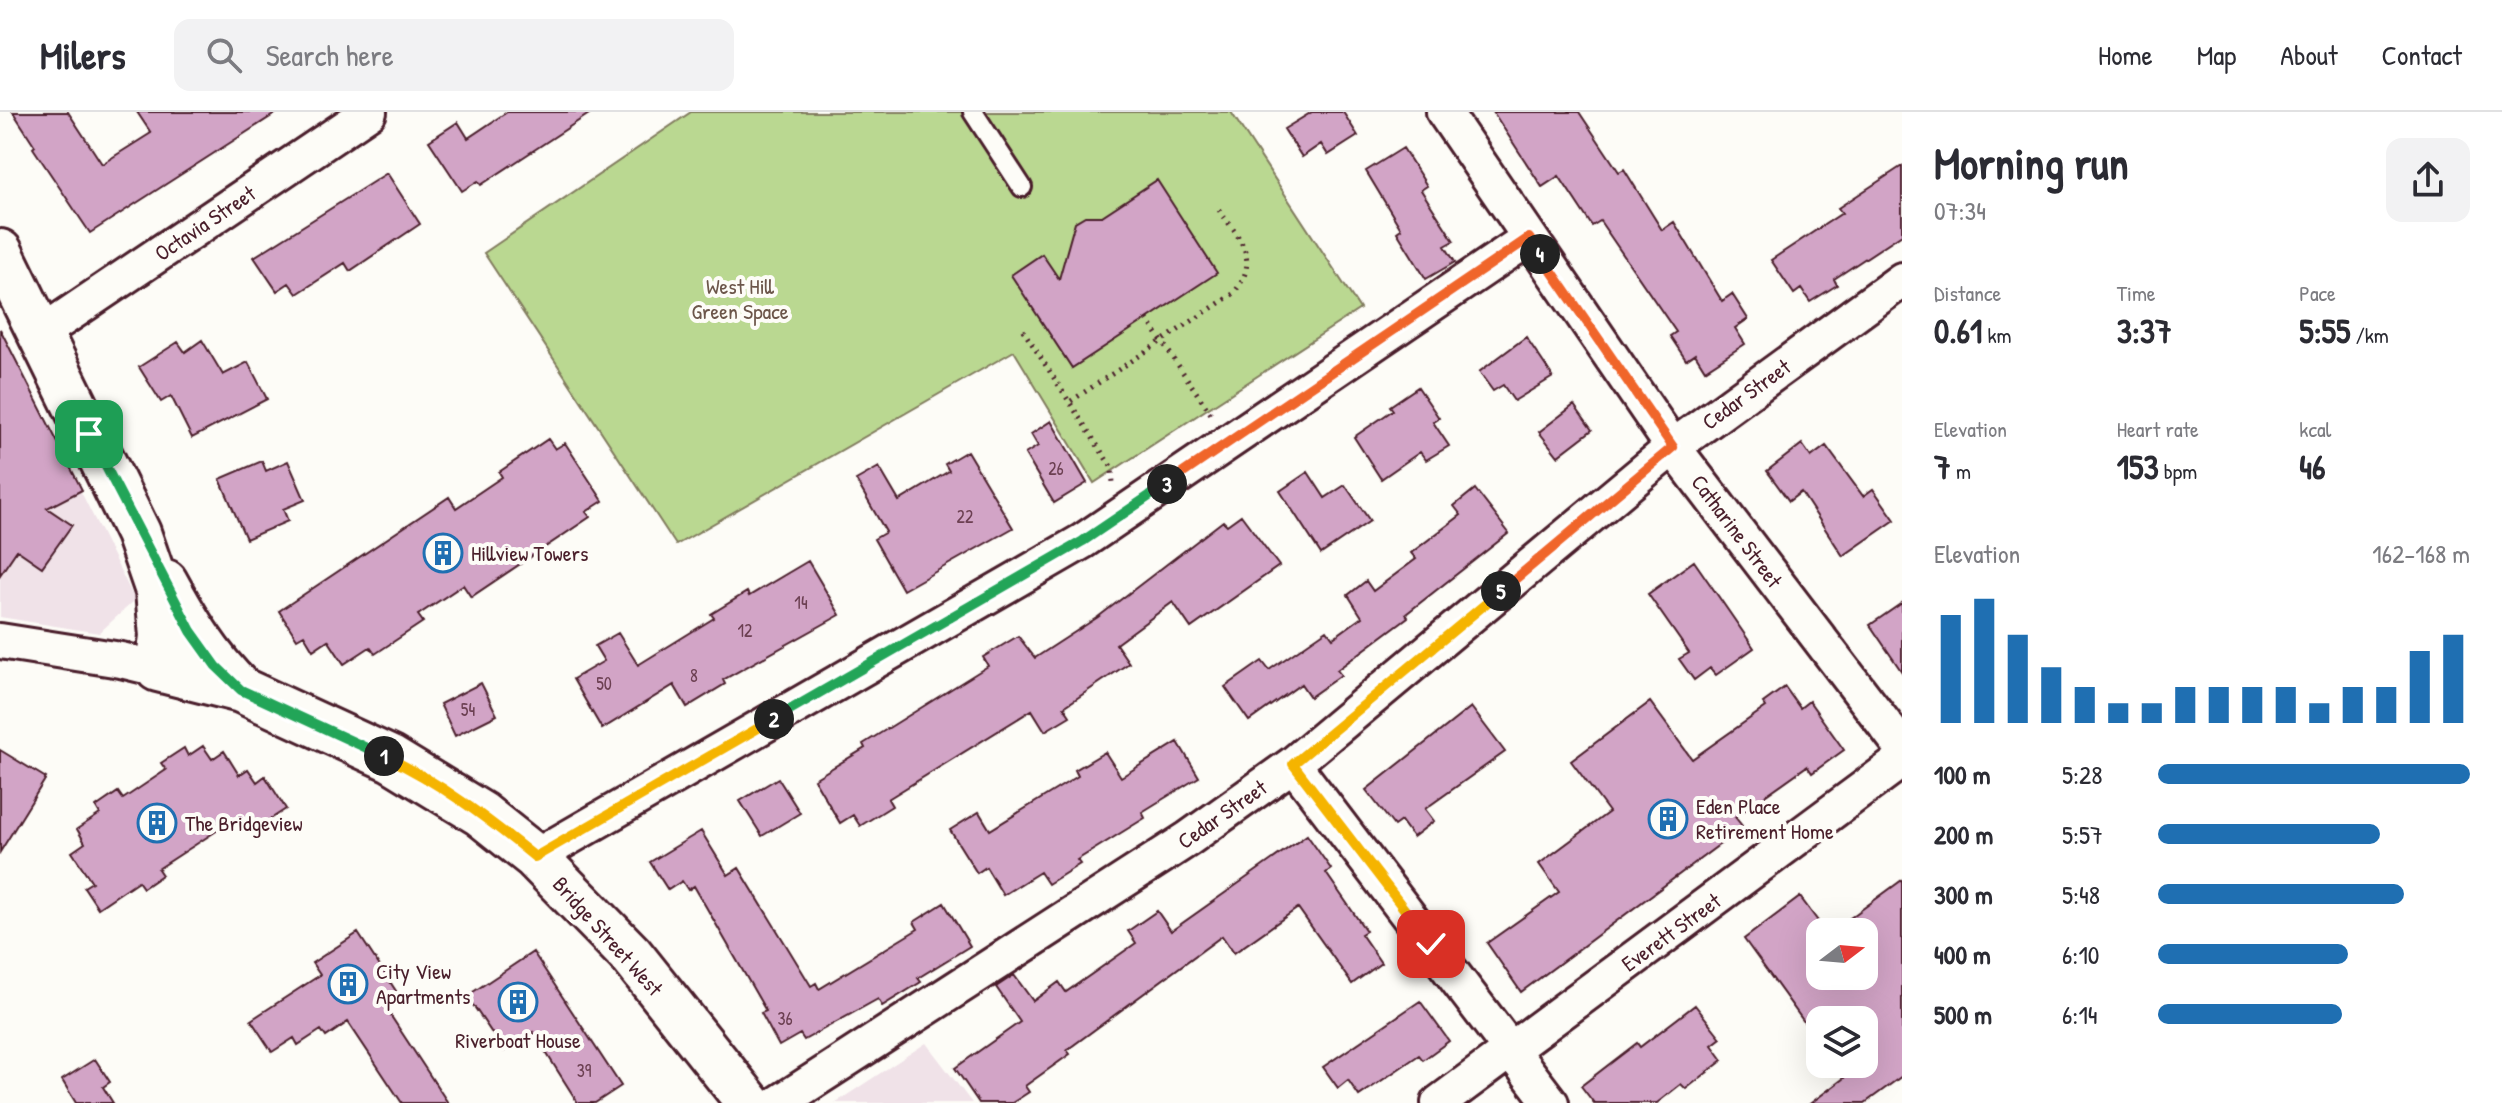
<!DOCTYPE html>
<html lang="en">
<head>
<meta charset="utf-8">
<style>
  :root { --surface:#fff; --page:#f2f2f3; --text:#2b2b33; --muted:#7c7c81; --line:#e1e1e2; --accent:#1f6fb2 }
  body { margin:0; font-family:"Patrick Hand",sans-serif; background:var(--page); color:var(--text); height:100vh; display:flex; flex-direction:column; font-size:30px; white-space:nowrap }
  * { box-sizing:border-box; margin:0 }
  p { font-size:26px; color:var(--muted) }
  .icon { flex:none; width:44px; height:44px; fill:none; stroke:currentColor; stroke-width:2; stroke-linecap:round; stroke-linejoin:round }
  .map { position:relative; flex:1; overflow:hidden }
  .details { display:flex; flex-direction:column; background:var(--surface); width:600px }
  .details>* { flex:none }
  .needle { width:52px; rotate:74deg }
  .buttons { position:absolute; left:1806px; top:806px; display:grid; gap:16px }
  .buttons a { display:grid; place-items:center; width:72px; height:72px; border-radius:16px; background:var(--surface); box-shadow:0 8px 32px #0002; font-size:40px }
  .pin { position:absolute; display:grid; place-items:center; width:68px; height:68px; color:#fff; margin:-34px; border-radius:16px; box-shadow:0 4px 12px #0006 }
  .km { position:absolute; width:40px; height:40px; margin:-20px; border-radius:50%; background:#222; color:#fff; font-size:22px; line-height:40px; text-align:center }
  .round { display:grid; place-items:center; flex:none; width:84px; height:84px; border-radius:16px; background:var(--page) }
  .head { display:flex; align-items:center; justify-content:space-between; height:136px; padding:0 32px }
  h1 { font-size:44px; font-weight:700; line-height:60px }
  .metrics { display:grid; grid-template-columns:repeat(3,1fr); gap:12px; height:136px; padding:8px 32px }
  .metrics div { display:grid; align-content:center }
  .metrics b { font-size:34px; font-weight:700 }
  .metrics small { font-size:22px; font-weight:400 }
  .metrics p { font-size:22px }
  .chart { height:224px; padding:16px 32px }
  .chart p { display:flex; justify-content:space-between }
  .chart svg { width:100%; height:144px; margin-top:8px; stroke:var(--accent); stroke-width:6 }
  ul { padding:0 32px; list-style:none; font-size:26px }
  li { display:grid; grid-template-columns:128px 96px 1fr; align-items:center; height:60px }
  li i { height:20px; border-radius:10px; background:var(--accent) }
  header { display:flex; align-items:center; gap:48px; box-sizing:border-box; height:112px; padding:0 40px; background:var(--surface); border-bottom:2px solid var(--line) }
  header strong { font-size:38px }
  nav { display:flex; gap:44px; margin-inline-start:auto; font-size:28px }
  .search { width:560px; height:72px; background:var(--page); display:flex; align-items:center; gap:20px; box-sizing:border-box; padding:0 28px; border-radius:16px; color:var(--muted); font-size:30px }
  main { display:flex; flex:1; min-height:0 }
  .map>svg:first-child { display:block }
</style>
</head>
<body>
<header>
<strong>Milers</strong>
<div class="search"><svg class="icon" aria-label="search" viewBox="0 0 24 24"><circle cx="10" cy="10" r="6"/><path d="M15 15l6 6"/></svg>Search here</div>
<nav><a>Home</a><a>Map</a><a>About</a><a>Contact</a></nav>
</header>
<main>
<div class="map">
<svg width="1902" height="991" viewBox="0 0 1902 991">
  <rect width="100%" height="100%" fill="#fdfcf7"/>
  <filter id="ink" filterUnits="userSpaceOnUse"><feTurbulence type="fractalNoise" baseFrequency=".0125" numOctaves="2"/><feDisplacementMap in="SourceGraphic" scale="16" xChannelSelector="R" yChannelSelector="G"/><feConvolveMatrix kernelMatrix="1 2 1 2 8 2 1 2 1" color-interpolation-filters="sRGB"/></filter>
  <g filter="url(#ink)">
    <path fill="#f0e2e8" d="M 0,218 L 135,488 L 99,521 L 0,505 Z
      M 926,931 L 972,991 L 835,991 Z"/>
    <path fill="#bad891" stroke="#827c5e" stroke-width="2" d="M 691,0 L 1231,0 L 1360,197 L 1094,371 L 1014,239 L 676,433 L 484,141 Z"/>
    <path fill="#d2a4c6" stroke="#4a1f2b" stroke-width="2" d="M 13,0 L 68,0 L 102,52 L 151,21 L 137,0 L 278,0 L 90,121 L 33,36 L 35,34 Z
      M 507,0 L 592,0 L 481,73 L 478,69 L 462,79 L 429,29 L 458,10 L 468,26 Z
      M 1312,0 L 1343,0 L 1358,24 L 1328,43 L 1321,32 L 1302,45 L 1284,17 Z
      M 1493,0 L 1579,0 L 1619,60 L 1624,57 L 1662,118 L 1674,110 L 1722,189 L 1732,182 L 1748,207 L 1735,216 L 1745,232 L 1705,258 L 1695,242 L 1686,248 L 1670,224 L 1676,220 L 1600,109 L 1592,114 L 1559,64 L 1542,75 Z
      M 1403,36 L 1427,74 L 1421,78 L 1454,129 L 1445,134 L 1455,150 L 1426,167 L 1397,120 L 1401,117 L 1366,59 Z
      M 1902,54 L 1902,122 L 1834,167 L 1837,173 L 1810,190 L 1801,177 L 1794,182 L 1771,148 L 1842,101 L 1838,96 Z
      M 387,61 L 420,112 L 350,159 L 345,151 L 297,182 L 289,171 L 277,179 L 254,145 Z
      M 1157,68 L 1217,161 L 1072,256 L 1011,163 L 1042,142 L 1059,167 L 1075,110 L 1085,104 L 1102,104 Z
      M 0,217 L 82,378 L 47,396 L 72,413 L 42,455 L 17,438 L 0,463 Z
      M 1526,225 L 1553,265 L 1514,289 L 1503,273 L 1493,279 L 1479,260 Z
      M 202,228 L 223,263 L 248,250 L 267,287 L 192,326 L 171,284 L 161,290 L 139,255 L 178,230 L 185,240 Z
      M 1418,275 L 1439,306 L 1433,310 L 1449,334 L 1426,348 L 1420,340 L 1381,367 L 1354,325 L 1393,298 L 1390,294 Z
      M 1574,293 L 1592,318 L 1558,344 L 1539,320 Z
      M 1051,309 L 1087,371 L 1054,391 L 1025,342 L 1038,334 L 1031,322 Z
      M 548,327 L 555,337 L 565,331 L 603,389 L 586,400 L 590,405 L 471,485 L 463,473 L 418,503 L 423,510 L 375,542 L 370,535 L 344,552 L 328,528 L 313,538 L 304,523 L 297,527 L 279,499 L 449,385 L 456,396 L 502,365 L 499,360 Z
      M 1802,332 L 1811,345 L 1826,334 L 1863,384 L 1873,377 L 1895,408 L 1843,444 L 1801,380 L 1789,389 L 1767,359 Z
      M 967,339 L 1013,416 L 903,478 L 874,427 L 886,420 L 856,368 L 879,355 L 899,389 L 949,359 L 945,352 Z
      M 262,349 L 266,359 L 288,349 L 305,388 L 283,397 L 288,409 L 246,427 L 220,367 Z
      M 1308,360 L 1325,386 L 1345,373 L 1370,409 L 1321,442 L 1280,379 Z
      M 1475,377 L 1509,421 L 1406,502 L 1408,505 L 1337,558 L 1341,563 L 1310,585 L 1301,572 L 1249,609 L 1225,575 L 1262,549 L 1269,558 L 1327,518 L 1333,526 L 1362,505 L 1348,483 L 1366,469 L 1373,479 L 1416,447 L 1411,441 L 1461,403 L 1454,394 Z
      M 1241,403 L 1279,454 L 1191,516 L 1173,490 L 1116,532 L 1129,551 L 1064,595 L 1070,604 L 1045,619 L 1032,598 L 888,687 L 892,694 L 860,714 L 853,703 L 840,711 L 814,667 L 865,636 L 863,632 L 988,554 L 983,545 L 1018,524 L 1035,546 L 1098,505 L 1223,409 L 1227,413 Z
      M 808,449 L 840,503 L 723,568 L 725,572 L 687,595 L 674,573 L 602,617 L 573,567 L 604,549 L 595,534 L 618,521 L 638,553 L 714,506 L 711,502 L 747,480 L 749,484 Z
      M 1694,449 L 1754,536 L 1716,563 L 1710,556 L 1694,568 L 1679,547 L 1689,541 L 1648,482 Z
      M 1902,491 L 1902,560 L 1870,513 Z
      M 481,571 L 497,603 L 455,624 L 440,592 Z
      M 1785,575 L 1800,596 L 1809,589 L 1844,638 L 1812,661 L 1807,654 L 1735,705 L 1743,715 L 1521,880 L 1487,831 L 1559,780 L 1539,752 L 1609,700 L 1571,649 L 1650,590 L 1692,647 L 1766,595 L 1763,591 Z
      M 1471,595 L 1505,640 L 1425,697 L 1434,709 L 1413,725 L 1401,709 L 1394,714 L 1366,678 Z
      M 1178,630 L 1199,665 L 1142,700 L 1145,706 L 1077,748 L 1080,752 L 1048,772 L 1040,760 L 1003,783 L 986,755 L 977,761 L 950,718 L 979,700 L 990,718 L 1078,664 L 1075,658 L 1105,640 L 1121,665 Z
      M 203,634 L 212,647 L 224,639 L 239,663 L 248,657 L 257,670 L 265,664 L 286,697 L 249,721 L 238,705 L 158,757 L 162,763 L 143,776 L 138,769 L 98,796 L 84,775 L 92,770 L 72,740 L 85,731 L 77,717 L 100,702 L 96,695 L 118,680 L 123,687 L 166,658 L 161,651 L 184,636 L 188,644 Z
      M 0,638 L 46,666 L 0,740 Z
      M 778,666 L 800,701 L 762,724 L 740,689 Z
      M 701,719 L 728,763 L 739,756 L 811,874 L 816,871 L 819,877 L 918,817 L 914,810 L 944,791 L 970,834 L 918,866 L 921,870 L 882,894 L 878,887 L 804,928 L 800,922 L 779,934 L 761,901 L 766,899 L 694,774 L 688,778 L 682,769 L 668,778 L 650,750 Z
      M 1307,723 L 1331,757 L 1326,761 L 1366,819 L 1361,822 L 1381,851 L 1352,872 L 1298,796 L 1234,841 L 1222,824 L 1067,938 L 1070,942 L 1025,974 L 1029,980 L 1012,991 L 979,991 L 955,956 L 1020,910 L 996,875 L 1014,863 L 1033,889 L 1059,870 L 1066,880 L 1136,831 L 1128,819 L 1157,799 L 1171,819 Z
      M 1902,768 L 1902,964 L 1865,991 L 1811,991 L 1844,966 L 1834,952 L 1864,952 L 1864,908 L 1820,908 L 1820,932 L 1744,827 L 1800,785 L 1826,820 L 1820,820 L 1820,864 L 1864,864 L 1864,820 L 1831,820 Z
      M 358,821 L 398,882 L 383,892 L 448,991 L 402,991 L 348,910 L 326,925 L 321,918 L 298,933 L 294,926 L 272,940 L 251,908 L 320,863 L 312,851 Z
      M 533,840 L 621,974 L 595,991 L 578,991 L 533,920 L 504,939 L 467,884 Z
      M 1420,889 L 1449,929 L 1423,948 L 1419,943 L 1359,984 L 1348,968 L 1338,976 L 1323,955 Z
      M 1695,893 L 1721,926 L 1712,933 L 1723,948 L 1686,977 L 1681,972 L 1657,991 L 1594,991 L 1581,974 L 1637,931 L 1640,935 Z
      M 95,947 L 110,970 L 103,975 L 113,991 L 76,991 L 62,968 Z"/>
    <g fill="none" stroke-linecap="round" stroke-linejoin="round">
      <g stroke="#4a1f2b" stroke-width="24">
        <path id="service" d="M 973,0 L 1022,75"/>
      </g>
      <g stroke="#4a1f2b" stroke-width="40">
        <path id="minor" d="M 1444,0 L 1673,335 L 1902,635
          M 40,222 L 369,0
          M 0,529 L 121,548 L 158,557
          M 1293,652 L 1551,991
          M 535,745 L 1083,429 L 1529,126
          M 779,991 L 1188,727 L 1293,652 L 1673,335 L 1902,168
          M 1439,991 L 1902,648"/>
      </g>
      <g stroke="#4a1f2b" stroke-width="50">
        <path id="tertiary" d="M 0,140 L 138,421 L 158,479 L 162,524 L 158,557 L 241,578 L 391,647 L 481,702 L 535,745 L 631,843 L 749,991
          M 165,470 C 187,510 208,546 241,578"/>
      </g>
      <path stroke="#4a1f2b" stroke-width="5" stroke-dasharray="2 6" stroke-linecap="butt" d="M 1147,207 L 1213,305
        M 1023,218 L 1112,356 L 1113,371
        M 1071,289 L 1233,182 C 1261,148 1241,128 1219,98"/>
      <use href="#service" stroke="#fdfcf7" stroke-width="18"/>
      <use href="#minor" stroke="#fdfcf7" stroke-width="34"/>
      <use href="#tertiary" stroke="#fdfcf7" stroke-width="44"/>
    </g>
  </g>
  <g fill="none" stroke-linecap="round" stroke-linejoin="round" filter="url(#ink)">
    <g stroke="#fff" stroke-width="16">
      <path id="split-1" d="M 89,322 L 191,519 L 216,554 L 241,578 L 384,644"/>
    </g>
    <g stroke="#fff" stroke-width="16">
      <path id="split-2" d="M 384,644 C 440,670 488,707 535,745 L 774,607"/>
    </g>
    <g stroke="#fff" stroke-width="16">
      <path id="split-3" d="M 774,607 L 1083,429 L 1167,372"/>
    </g>
    <g stroke="#fff" stroke-width="16">
      <path id="split-4" d="M 1167,372 L 1529,126 L 1540,142"/>
    </g>
    <g stroke="#fff" stroke-width="16">
      <path id="split-5" d="M 1501,479 L 1673,335 L 1540,142"/>
    </g>
    <g stroke="#fff" stroke-width="16">
      <path id="split-6" d="M 1431,832 L 1293,652 L 1501,479"/>
    </g>
    <use href="#split-1" stroke="#22a559" stroke-width="10"/>
    <use href="#split-2" stroke="#f5b400" stroke-width="10"/>
    <use href="#split-3" stroke="#22a559" stroke-width="10"/>
    <use href="#split-4" stroke="#f0652b" stroke-width="10"/>
    <use href="#split-5" stroke="#f0652b" stroke-width="10"/>
    <use href="#split-6" stroke="#f5b400" stroke-width="10"/>
  </g>
  <defs>
    <g id="building-ring" transform="scale(2)"><circle r="9.5" fill="#fdfcf7" stroke="#1f6fb2" stroke-width="1.5"/><path d="M-4-6H4V6H1V3H-1V6H-4ZM-2.5-4.3h1.7v1.8h-1.7ZM.8-4.3h1.7v1.8H.8ZM-2.5-1h1.7V.8h-1.7ZM.8-1h1.7V.8H.8Z" fill="#1f6fb2"/></g>
  </defs>
  <g fill-rule="evenodd">
    <use href="#building-ring" x="443" y="441"/>
    <use href="#building-ring" x="1668" y="707"/>
    <use href="#building-ring" x="157" y="711"/>
    <use href="#building-ring" x="348" y="872"/>
    <use href="#building-ring" x="518" y="890"/>
  </g>
  <g text-anchor="middle" dominant-baseline="central" stroke-width="8" stroke-linejoin="round" paint-order="stroke">
    <g font-size="18" fill="#6c4052">
      <text x="1056" y="356">26</text>
      <text x="965" y="404">22</text>
      <text x="801" y="490">14</text>
      <text x="745" y="518">12</text>
      <text x="694" y="563">8</text>
      <text x="604" y="571">50</text>
      <text x="468" y="597">54</text>
      <text x="785" y="906">36</text>
      <text x="584" y="958">39</text>
    </g>
    <g font-size="22" fill="#4a1f2b" stroke="#fdfcf7">
      <text transform="translate(205 111) rotate(-34)">Octavia Street</text>
      <text transform="translate(1746 282) rotate(-36)">Cedar Street</text>
      <text transform="translate(1737 419) rotate(53)">Catharine Street</text>
      <text transform="translate(1222 702) rotate(-35)">Cedar Street</text>
      <text transform="translate(1671 820) rotate(-36)">Everett Street</text>
      <text transform="translate(608 824) rotate(48)">Bridge Street West</text>
    </g>
    <g font-size="22" fill="#6c564a" stroke="#fdfcf7">
      <text x="740" y="174">West Hill<tspan x="740" dy="25">Green Space</tspan></text>
    </g>
    <g font-size="22" fill="#4a1f2b" stroke="#fdfcf7" text-anchor="start">
      <text x="471" y="441">Hillview Towers</text>
      <text x="1696" y="694">Eden Place<tspan x="1696" dy="25">Retirement Home</tspan></text>
      <text x="185" y="711">The Bridgeview</text>
      <text x="376" y="859">City View<tspan x="376" dy="25">Apartments</tspan></text>
      <text x="518" y="928" text-anchor="middle">Riverboat House</text>
    </g>
  </g>
</svg>
<div class="buttons">
<a><svg class="needle" viewBox="-14 -14 28 28"><path d="M0-13l5 13h-10z" fill="#e53935"/><path d="M0 13l5-13h-10z" fill="#7c7c81"/></svg></a>
<a><svg class="icon" aria-label="layers" viewBox="0 0 24 24"><path d="M12 4l9 5-9 5-9-5zM3 14l9 5 9-5"/></svg></a>
</div>
<div class="pin" style="left:89px;top:322px;background:#1e9e55"><svg class="icon" aria-label="arrive" viewBox="0 0 24 24"><path d="M6 21V4h12l-3 4 3 4H6"/></svg></div>
<div class="pin" style="left:1431px;top:832px;background:#d93025"><svg class="icon" aria-label="check" viewBox="0 0 24 24"><path d="M5 12l5 5 9-10"/></svg></div>
<b class="km" style="left:384px;top:644px">1</b>
<b class="km" style="left:774px;top:607px">2</b>
<b class="km" style="left:1167px;top:372px">3</b>
<b class="km" style="left:1540px;top:142px">4</b>
<b class="km" style="left:1501px;top:479px">5</b>
</div>
<section class="details">
<div class="head"><div><h1>Morning run</h1><p>07:34</p></div><a class="round"><svg class="icon" aria-label="share" viewBox="0 0 24 24"><path d="M12 15V3M7 8l5-5 5 5M5 13v7h14v-7"/></svg></a></div>
<div class="metrics">
<div><p>Distance</p><b>0.61<small> km</small></b></div>
<div><p>Time</p><b>3:37</b></div>
<div><p>Pace</p><b>5:55<small> /km</small></b></div>
</div>
<div class="metrics">
<div><p>Elevation</p><b>7<small> m</small></b></div>
<div><p>Heart rate</p><b>153<small> bpm</small></b></div>
<div><p>kcal</p><b>46</b></div>
</div>
<div class="chart"><p><span>Elevation</span>162–168 m</p>
<svg viewBox="0 0 160 44" preserveAspectRatio="none"><path d="M5 44V11M15 44V6M25 44V17M35 44V27M45 44V33M55 44V38M65 44V38M75 44V33M85 44V33M95 44V33M105 44V33M115 44V38M125 44V33M135 44V33M145 44V22M155 44V17"/></svg>
</div>
<ul>
<li><b>100 m</b>5:28<i style="width:100%"></i></li>
<li><b>200 m</b>5:57<i style="width:71%"></i></li>
<li><b>300 m</b>5:48<i style="width:79%"></i></li>
<li><b>400 m</b>6:10<i style="width:61%"></i></li>
<li><b>500 m</b>6:14<i style="width:59%"></i></li>
</ul>
</section>
</main>
</body>
</html>
